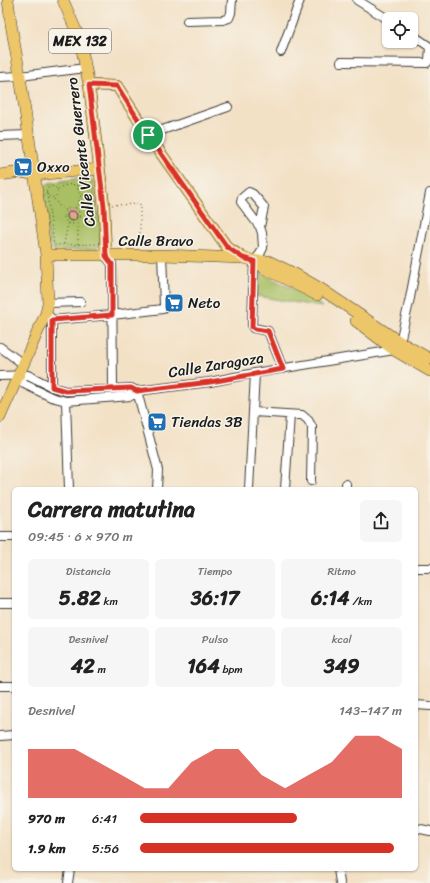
<!DOCTYPE html>
<html lang="es">
<head>
<meta charset="utf-8">
<style>
  :root { --surface:#fff; --page:#f6f6f6; --text:#222; --muted:#767676; --accent:#d93025 }
  body { margin:0; font-family:Sriracha,sans-serif; background:var(--page); color:var(--text); height:100vh; display:flex; flex-direction:column; font-size:15px; white-space:nowrap }
  * { box-sizing:border-box; margin:0 }
  p { font-size:13px; color:var(--muted) }
  .icon { flex:none; width:22px; height:22px; fill:none; stroke:currentColor; stroke-width:2; stroke-linecap:round; stroke-linejoin:round }
  .map { position:relative; flex:1; overflow:hidden }
  .panel { position:absolute; left:12px; top:487px; width:406px; height:384px; display:flex; flex-direction:column; background:var(--surface); border-radius:6px; box-shadow:0 1px 3px #0004 }
  .panel>* { flex:none }
  .controls { position:absolute; left:382px; top:12px; display:grid; gap:8px }
  .controls a { display:grid; place-items:center; width:36px; height:36px; border-radius:6px; background:var(--surface); box-shadow:0 1px 3px #0004; font-size:20px }
  .pin { position:absolute; display:grid; place-items:center; width:34px; height:34px; color:#fff; margin:-17px; border:2px solid #fff; border-radius:50%; box-shadow:0 1px 4px #0007 }
  .round { display:grid; place-items:center; flex:none; width:42px; height:42px; border-radius:6px; background:var(--page) }
  .headline { display:flex; align-items:center; justify-content:space-between; height:68px; padding:0 16px }
  h1 { font-size:22px; font-weight:700; line-height:30px }
  .metrics { display:grid; grid-template-columns:repeat(3,1fr); gap:6px; height:68px; padding:4px 16px }
  .metrics div { display:grid; align-content:center; border-radius:6px; background:var(--page); text-align:center }
  .metrics b { font-size:20px; font-weight:700 }
  .metrics small { font-size:11px; font-weight:400 }
  .metrics p { font-size:11px }
  .chart { height:112px; padding:8px 16px }
  .chart p { display:flex; justify-content:space-between }
  .chart svg { width:100%; height:72px; margin-top:4px; fill:var(--accent); opacity:.7 }
  ul { padding:0 16px; list-style:none; font-size:13px }
  li { display:grid; grid-template-columns:64px 48px 1fr; align-items:center; height:30px }
  li i { height:10px; border-radius:5px; background:var(--accent) }
  .map>svg:first-child { display:block }
</style>
</head>
<body>
<div class="map">
<svg width="430" height="883" viewBox="0 0 430 883">
  <rect width="100%" height="100%" fill="#f7f3e8"/>
  <filter id="ink" filterUnits="userSpaceOnUse"><feTurbulence type="fractalNoise" baseFrequency=".025" numOctaves="2"/><feDisplacementMap in="SourceGraphic" scale="8" xChannelSelector="R" yChannelSelector="G"/><feConvolveMatrix kernelMatrix="1 2 1 2 8 2 1 2 1" color-interpolation-filters="sRGB"/></filter>
  <filter id="wash" filterUnits="userSpaceOnUse"><feTurbulence type="fractalNoise" baseFrequency=".012" numOctaves="4" result="noise"/><feDisplacementMap in="SourceGraphic" scale="16" xChannelSelector="R" yChannelSelector="G"/><feGaussianBlur stdDeviation="0.9" result="paint"/><feColorMatrix in="noise" values="0 0 0 0 0 0 0 0 0 0 0 0 0 0 0 0 0 1.4 0 .05"/><feComposite in="paint" operator="in"/></filter>
  <g filter="url(#wash)">
    <rect width="100%" height="100%" fill="#f3e1c6"/>
    <path fill="#a9bf64" stroke="#626e40" d="M 81,178 L 90,178 L 93,181 L 102,237 C 101,243 100,247 94,249 L 54,251 L 49,244 L 41,192 L 43,187 L 49,183 Z
      M 257,271 L 315,300 L 322,307 L 256,296 Z"/>
    <g id="blocks">
      <path fill="#e79f95" d="M67 216a5 5 0 1 1 10 0a5 5 0 1 1-10 0Z"/>
    </g>
  </g>
  <g filter="url(#ink)">
    <use href="#blocks" fill-opacity="0" stroke="#3c3a36" stroke-width="1"/>
    <g fill="none" stroke-linecap="round" stroke-linejoin="round">
      <g stroke="#3c3a36" stroke-width="10">
        <path id="minor" d="M 357,0 L 389,20
          M 187,21 L 223,20 L 229,18 L 231,13 L 232,0
          M 281,52 L 300,0
          M 341,62 L 427,63 L 429,60 L 430,47 L 411,34
          M 0,77 L 20,76 L 86,68
          M 148,135 L 228,107
          M 0,136 L 28,135
          M 260,227 L 241,202 L 242,198 L 249,192 L 253,194 L 264,207 L 260,227 L 262,233 L 263,248 L 260,254 L 254,261 L 252,325 L 253,328 L 268,331 L 283,369
          M 106,256 L 112,264 L 113,389
          M 48,303 L 81,302
          M 49,316 L 52,320 L 52,387
          M 52,320 L 112,315 L 163,309 L 164,305 L 162,255
          M 0,347 L 23,364
          M 0,376 L 28,375 L 52,387 L 66,391 L 131,388 L 137,391
          M 18,376 L 24,384 L 51,397 L 66,401 L 131,396 L 137,391 L 210,382 L 255,373 L 394,350 L 400,342 L 410,298 L 430,193
          M 137,391 L 158,470 L 157,489
          M 66,401 L 69,489
          M 253,412 L 302,415 L 308,420 L 312,427 L 311,481
          M 346,484 L 346,489
          M 249,489 L 255,373
          M 285,489 L 290,415
          M 0,537 L 14,537
          M 416,568 L 430,568
          M 0,603 L 14,603
          M 0,686 L 14,686
          M 416,705 L 430,706
          M 0,736 L 14,735
          M 416,828 L 430,831
          M 338,869 L 340,883
          M 68,883 L 70,869"/>
      </g>
      <g stroke="#3c3a36" stroke-width="12">
        <path id="major" d="M 63,0 L 80,40 L 89,85 L 104,205 L 106,256
          M 89,85 L 117,86 L 148,135 L 227,247 L 242,257
          M 0,175 L 21,172 L 34,175 L 99,169
          M 46,255 L 162,255 L 243,258 L 257,261 L 268,261 L 295,274 L 321,289 L 400,342 L 430,359
          M 257,261 L 264,268 L 317,295
          M 356,321 L 394,350 L 430,371
          M 0,417 L 46,313 L 48,303 L 46,255 L 20,76 L 11,24 L 8,0"/>
      </g>
      <path stroke="#3c3a36" stroke-width="1" stroke-dasharray="1 3" stroke-linecap="butt" d="M78 189a6 6 0 1 1 12 0a6 6 0 1 1-12 0Z
        M46.5 192a5.5 5.5 0 1 1 11 0a5.5 5.5 0 1 1-11 0Z
        M 58,189 C 62,185 73,183 78,186
        M 47,194 L 54,245 L 97,244
        M 54,199 L 60,207 L 66,210
        M 112,205 L 140,204 L 140,246
        M64 216a8 8 0 1 1 16 0a8 8 0 1 1-16 0Z
        M 75,208 L 79,201 L 81,195
        M 80,217 L 95,219
        M 64,244 L 68,223
        M 78,244 L 78,222"/>
      <use href="#minor" stroke="#fff" stroke-width="8"/>
      <use href="#major" stroke="#ecc669" stroke-width="11"/>
    </g>
  </g>
  <g fill="none" stroke-linecap="round" stroke-linejoin="round" filter="url(#ink)">
    <g stroke="#fff" stroke-width="8">
      <path id="route" d="M 89,85 L 117,86 L 148,135 L 227,247 L 243,258 L 254,261 L 252,327 L 255,329 L 268,331 L 283,369 L 210,382 L 137,391 L 131,388 L 66,391 L 52,387 L 52,320 L 112,315 L 112,264 L 106,256 L 104,206 Z"/>
    </g>
    <use href="#route" stroke="#d93025" stroke-width="5"/>
  </g>
  <defs>
    <g id="supermarket-square" transform="scale(1)"><rect x="-9" y="-9" width="18" height="18" rx="4" fill="#1f6fb2" stroke="#f7f3e8"/><path d="M-6-5.5h2.5l.6 2H6L4.5 2H-2.5L-4.4-4H-6ZM-1.5 3.2a1.3 1.3 0 1 0 .1 0ZM3 3.2a1.3 1.3 0 1 0 .1 0Z" fill="#fff"/></g>
  </defs>
  <g fill-rule="evenodd">
    <use href="#supermarket-square" x="23" y="167"/>
    <use href="#supermarket-square" x="174" y="303"/>
    <use href="#supermarket-square" x="157" y="422"/>
  </g>
  <g text-anchor="middle" dominant-baseline="central" stroke-width="3" stroke-linejoin="round" paint-order="stroke">
    <rect fill="#f7f3e8" stroke="#5e5c59" stroke-width="1" x="49" y="29" width="62" height="24" rx="3"/>
    <g font-size="14" font-weight="bold" fill="#1c1c1c">
      <text x="80" y="41">MEX 132</text>
    </g>
    <g font-size="15" fill="#1c1c1c" stroke="#f7f3e8">
      <text transform="translate(81 152) rotate(-97)">Calle Vicente Guerrero</text>
      <text x="156" y="241">Calle Bravo</text>
      <text transform="translate(216 365) rotate(-9)">Calle Zaragoza</text>
    </g>
    <g font-size="15" fill="#1c1c1c" stroke="#f7f3e8" text-anchor="start">
      <text x="37" y="167">Oxxo</text>
      <text x="188" y="303">Neto</text>
      <text x="171" y="422">Tiendas 3B</text>
    </g>
  </g>
</svg>
<div class="controls">
<a><svg class="icon" aria-label="locate" viewBox="0 0 24 24"><circle cx="12" cy="12" r="6"/><path d="M12 2v4M12 18v4M2 12h4M18 12h4"/></svg></a>
</div>
<div class="pin" style="left:148px;top:135px;background:#1e9e55"><svg class="icon" aria-label="arrive" viewBox="0 0 24 24"><path d="M6 21V4h12l-3 4 3 4H6"/></svg></div>
<section class="panel">
<div class="headline"><div><h1>Carrera matutina</h1><p>09:45 · 6 × 970 m</p></div><a class="round"><svg class="icon" aria-label="share" viewBox="0 0 24 24"><path d="M12 15V3M7 8l5-5 5 5M5 13v7h14v-7"/></svg></a></div>
<div class="metrics">
<div><p>Distancia</p><b>5.82<small> km</small></b></div>
<div><p>Tiempo</p><b>36:17</b></div>
<div><p>Ritmo</p><b>6:14<small> /km</small></b></div>
</div>
<div class="metrics">
<div><p>Desnivel</p><b>42<small> m</small></b></div>
<div><p>Pulso</p><b>164<small> bpm</small></b></div>
<div><p>kcal</p><b>349</b></div>
</div>
<div class="chart"><p><span>Desnivel</span>143–147 m</p>
<svg viewBox="0 0 160 44" preserveAspectRatio="none"><path d="M0 44V14L10 14L20 14L30 22L40 30L50 38L60 38L70 22L80 14L90 14L100 30L110 38L120 30L130 22L140 6L150 6L160 14V44z"/></svg>
</div>
<ul>
<li><b>970 m</b>6:41<i style="width:60%"></i></li>
<li><b>1.9 km</b>5:56<i style="width:97%"></i></li>
</ul>
</section>
</div>
</body>
</html>
